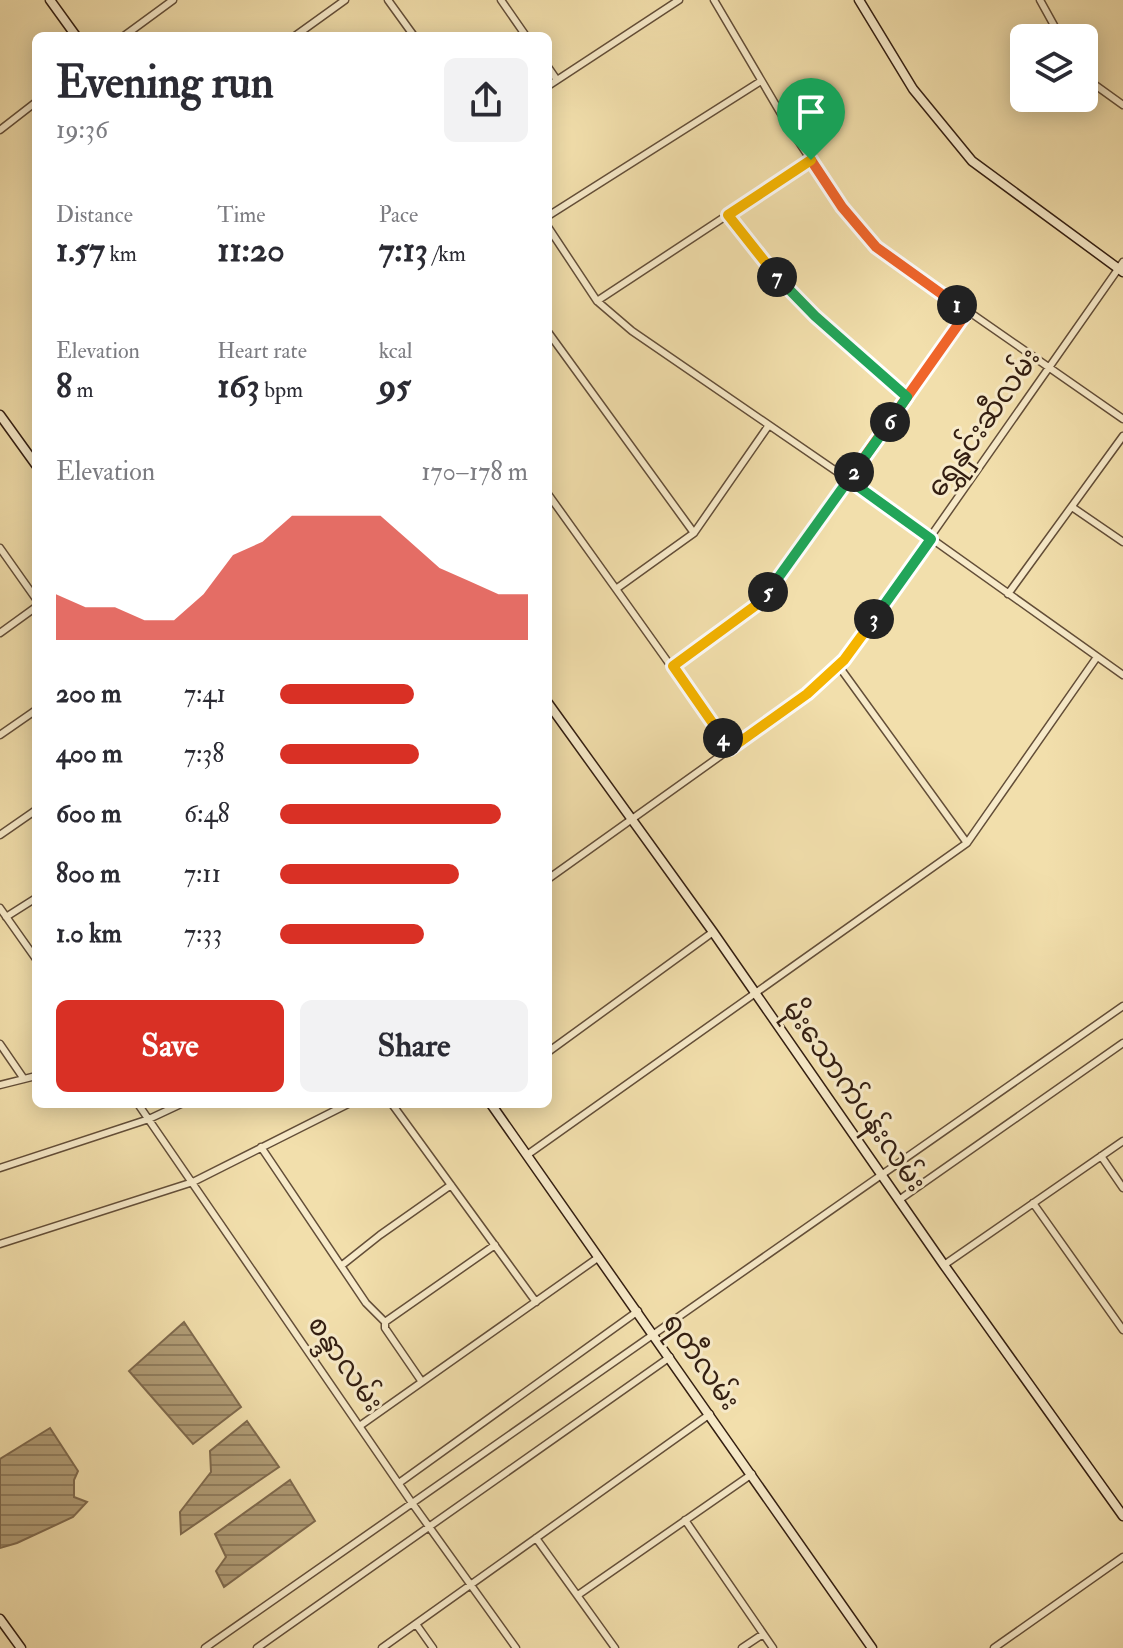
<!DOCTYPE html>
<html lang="en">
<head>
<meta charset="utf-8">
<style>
  :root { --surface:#fff; --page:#f2f2f3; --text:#2b2b33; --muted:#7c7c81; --accent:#d93025 }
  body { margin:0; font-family:"IM FELL Double Pica","Noto Sans Myanmar",serif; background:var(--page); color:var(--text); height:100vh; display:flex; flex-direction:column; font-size:30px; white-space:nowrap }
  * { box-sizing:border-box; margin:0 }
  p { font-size:26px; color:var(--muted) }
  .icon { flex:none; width:44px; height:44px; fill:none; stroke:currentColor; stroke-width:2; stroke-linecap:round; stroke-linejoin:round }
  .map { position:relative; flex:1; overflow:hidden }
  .panel { position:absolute; left:32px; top:32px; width:520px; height:1076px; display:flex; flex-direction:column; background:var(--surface); border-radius:12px; box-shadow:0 4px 20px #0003 }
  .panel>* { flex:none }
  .tools { position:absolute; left:1010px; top:24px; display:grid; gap:16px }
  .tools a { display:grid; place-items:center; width:88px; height:88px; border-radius:12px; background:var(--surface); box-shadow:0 4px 20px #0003; font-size:40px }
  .pin { position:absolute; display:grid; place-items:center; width:68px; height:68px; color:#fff; margin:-82px -34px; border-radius:50% 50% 50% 0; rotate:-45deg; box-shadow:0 0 8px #0007 }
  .pin .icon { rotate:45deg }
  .km { position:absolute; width:40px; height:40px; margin:-20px; border-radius:50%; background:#222; color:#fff; font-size:22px; line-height:40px; text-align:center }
  .round { display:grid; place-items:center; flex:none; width:84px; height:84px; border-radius:12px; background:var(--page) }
  .overview { display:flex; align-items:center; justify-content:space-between; height:136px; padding:0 24px }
  h1 { font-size:44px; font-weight:700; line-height:60px }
  .metrics { display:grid; grid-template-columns:repeat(3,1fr); gap:12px; height:136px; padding:8px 24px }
  .metrics div { display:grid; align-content:center }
  .metrics b { font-size:34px; font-weight:700 }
  .metrics small { font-size:22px; font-weight:400 }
  .metrics p { font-size:22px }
  .chart { height:224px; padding:16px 24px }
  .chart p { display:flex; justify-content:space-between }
  .chart svg { width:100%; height:144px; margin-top:8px; fill:var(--accent); opacity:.7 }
  .button { display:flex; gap:16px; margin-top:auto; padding:16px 24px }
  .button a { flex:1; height:92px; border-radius:12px; background:var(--accent); color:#fff; font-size:32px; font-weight:700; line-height:92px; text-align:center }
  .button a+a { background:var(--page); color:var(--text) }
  ul { padding:0 24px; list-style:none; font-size:26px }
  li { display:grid; grid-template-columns:128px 96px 1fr; align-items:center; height:60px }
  li i { height:20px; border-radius:10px; background:var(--accent) }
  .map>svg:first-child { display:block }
</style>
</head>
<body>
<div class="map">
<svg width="1123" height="1648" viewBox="0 0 1123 1648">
  <defs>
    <pattern id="water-rules" width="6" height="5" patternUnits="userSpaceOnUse" patternTransform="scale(2)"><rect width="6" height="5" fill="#b19d77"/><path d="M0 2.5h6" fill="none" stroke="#917f60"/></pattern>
  </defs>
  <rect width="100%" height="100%" fill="#f2dfac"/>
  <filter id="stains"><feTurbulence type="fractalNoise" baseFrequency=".0025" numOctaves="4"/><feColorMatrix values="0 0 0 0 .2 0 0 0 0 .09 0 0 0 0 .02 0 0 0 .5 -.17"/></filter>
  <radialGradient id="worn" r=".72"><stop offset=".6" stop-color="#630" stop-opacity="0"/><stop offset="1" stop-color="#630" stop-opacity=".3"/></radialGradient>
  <path fill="url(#water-rules)" stroke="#7f6a4e" stroke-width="2" d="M 184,1322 L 241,1407 L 193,1444 L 129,1371 Z
    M 247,1421 L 279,1467 L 181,1534 L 180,1512 L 211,1472 L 210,1451 Z
    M 50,1428 L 78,1471 L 74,1480 L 74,1497 L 87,1502 L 73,1517 L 17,1543 L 0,1548 L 0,1459 Z
    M 290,1480 L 315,1521 L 224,1587 L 216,1571 L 226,1557 L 215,1534 Z"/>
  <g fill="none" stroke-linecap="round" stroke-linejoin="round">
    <g stroke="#634e38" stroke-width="9">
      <path id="street" d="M 388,0 L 414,36
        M 501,0 L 526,36
        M 714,0 L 787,124 L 842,207 L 876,247 L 1123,419
        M 1040,0 L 1061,38
        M 124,36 L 173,0
        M 295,36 L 345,0
        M 548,67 L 557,80
        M 1084,77 L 1123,105
        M 548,86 L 679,0
        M 0,130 L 36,102
        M 728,215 L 787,290 L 907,397
        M 548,216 L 761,81
        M 548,227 L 597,301 L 632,331 L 849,480 L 1123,675
        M 597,301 L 811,160
        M 548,332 L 694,533
        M 548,494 L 616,589 L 694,533 L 769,425
        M 1072,507 L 1123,542
        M 0,548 L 36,599
        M 616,589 L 730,749
        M 1008,594 L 1123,436
        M 0,633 L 36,607
        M 673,666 L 759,603 L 789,565 L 967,312
        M 0,735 L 36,710
        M 0,835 L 36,810
        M 967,843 L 1097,657
        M 548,879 L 807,694 L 844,660 L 1123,262
        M 0,908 L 36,959
        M 6,917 L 36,898
        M 0,1044 L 24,1079
        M 548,1052 L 713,932
        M 0,1085 L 36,1076
        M 138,1104 L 412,1503 L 516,1648
        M 392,1104 L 536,1302
        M 261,1147 L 366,1303 L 385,1322
        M 527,1155 L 967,843 L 838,665
        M 1101,1156 L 1123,1188
        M 0,1168 L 149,1119 L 181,1104
        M 899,1200 L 1123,1043
        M 1033,1203 L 1123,1330
        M 0,1244 L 193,1182 L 348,1104
        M 944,1265 L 1123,1141
        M 341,1266 L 380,1235 L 451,1185
        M 422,1382 L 385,1328 L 385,1322 L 495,1245
        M 361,1425 L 599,1257
        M 399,1483 L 638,1311
        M 685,1520 L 773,1648
        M 536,1538 L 615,1648
        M 578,1595 L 752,1474
        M 416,1624 L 433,1648
        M 205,1648 L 1123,1006
        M 257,1648 L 670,1357
        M 382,1648 L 710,1414
        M 742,1648 L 763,1634
        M 994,1648 L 1123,1557"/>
    </g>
    <g stroke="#331e11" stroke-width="11">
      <path id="secondary" d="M 50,0 L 76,36
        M 859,0 L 913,89 L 972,161 L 1123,272
        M 0,415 L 36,465
        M 548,703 L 713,932 L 944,1265 L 1123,1516
        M 491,1104 L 872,1648
        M 0,1619 L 21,1648"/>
    </g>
    <use href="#street" stroke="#f7eac9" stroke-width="6"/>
    <use href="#secondary" stroke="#f7eac9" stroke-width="8"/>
  </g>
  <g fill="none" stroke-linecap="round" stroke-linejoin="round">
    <g stroke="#fff" stroke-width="16">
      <path id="split-1" d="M 811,160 L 842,207 L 876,247 L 957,305"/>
    </g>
    <g stroke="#fff" stroke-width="16">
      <path id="split-2" d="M 854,472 L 967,312 L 957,305"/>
    </g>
    <g stroke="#fff" stroke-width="16">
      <path id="split-3" d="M 854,472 L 849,480 L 931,539 L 874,619"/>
    </g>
    <g stroke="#fff" stroke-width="16">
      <path id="split-4" d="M 723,738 L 730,749 L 807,694 L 844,660 L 874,619"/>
    </g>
    <g stroke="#fff" stroke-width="16">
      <path id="split-5" d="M 723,738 L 673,666 L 759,603 L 768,592"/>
    </g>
    <g stroke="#fff" stroke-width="16">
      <path id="split-6" d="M 768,592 L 890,422"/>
    </g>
    <g stroke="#fff" stroke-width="16">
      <path id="split-7" d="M 777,277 L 815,316 L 907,397 L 890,422"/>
    </g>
    <g stroke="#fff" stroke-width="16">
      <path id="split-8" d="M 777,277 L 728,215 L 811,160"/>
    </g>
    <use href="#split-1" stroke="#f0652b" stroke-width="10"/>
    <use href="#split-2" stroke="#f0652b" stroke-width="10"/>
    <use href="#split-3" stroke="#22a559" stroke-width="10"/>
    <use href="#split-4" stroke="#f5b400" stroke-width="10"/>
    <use href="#split-5" stroke="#f5b400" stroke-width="10"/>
    <use href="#split-6" stroke="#22a559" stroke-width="10"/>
    <use href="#split-7" stroke="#22a559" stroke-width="10"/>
    <use href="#split-8" stroke="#f5b400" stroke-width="10"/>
  </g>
  <g text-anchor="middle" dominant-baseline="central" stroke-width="6" stroke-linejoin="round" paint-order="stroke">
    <g font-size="28" fill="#331e11" stroke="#f7eac9">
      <text transform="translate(984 423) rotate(-55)">ရွှေနှင်းဆီလမ်း</text>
      <text transform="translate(854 1096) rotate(55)">မိုးသောက်ပန်းလမ်း</text>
      <text transform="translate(701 1362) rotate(55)">ရတီလမ်း</text>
      <text transform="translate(345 1364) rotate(55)">စန္ဒာလမ်း</text>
    </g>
  </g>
  <rect width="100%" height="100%" filter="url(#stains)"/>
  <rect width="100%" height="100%" fill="url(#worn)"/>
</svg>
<div class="tools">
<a><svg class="icon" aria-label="layers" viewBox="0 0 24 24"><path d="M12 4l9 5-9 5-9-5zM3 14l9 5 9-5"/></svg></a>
</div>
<div class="pin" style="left:811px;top:160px;background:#1e9e55"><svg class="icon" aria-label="arrive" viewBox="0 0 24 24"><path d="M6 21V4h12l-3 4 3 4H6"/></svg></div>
<b class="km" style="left:957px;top:305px">1</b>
<b class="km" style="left:854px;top:472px">2</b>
<b class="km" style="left:874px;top:619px">3</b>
<b class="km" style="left:723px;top:738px">4</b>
<b class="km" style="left:768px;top:592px">5</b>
<b class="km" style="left:890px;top:422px">6</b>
<b class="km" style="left:777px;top:277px">7</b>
<section class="panel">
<div class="overview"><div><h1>Evening run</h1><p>19:36</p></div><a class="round"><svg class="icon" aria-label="share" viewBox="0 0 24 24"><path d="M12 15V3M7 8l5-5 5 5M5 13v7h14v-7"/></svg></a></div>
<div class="metrics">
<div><p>Distance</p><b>1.57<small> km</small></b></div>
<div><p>Time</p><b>11:20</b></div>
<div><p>Pace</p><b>7:13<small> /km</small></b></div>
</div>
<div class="metrics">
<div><p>Elevation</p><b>8<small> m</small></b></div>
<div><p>Heart rate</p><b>163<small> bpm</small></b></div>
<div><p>kcal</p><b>95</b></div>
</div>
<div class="chart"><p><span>Elevation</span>170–178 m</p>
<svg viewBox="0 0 160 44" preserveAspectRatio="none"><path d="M0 44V30L10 34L20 34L30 38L40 38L50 30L60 18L70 14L80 6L90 6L100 6L110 6L120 14L130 22L140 26L150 30L160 30V44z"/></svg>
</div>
<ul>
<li><b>200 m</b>7:41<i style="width:54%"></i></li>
<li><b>400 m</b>7:38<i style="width:56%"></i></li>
<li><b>600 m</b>6:48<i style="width:89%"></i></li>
<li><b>800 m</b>7:11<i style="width:72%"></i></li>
<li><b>1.0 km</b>7:33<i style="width:58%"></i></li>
</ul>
<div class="button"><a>Save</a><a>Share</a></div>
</section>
</div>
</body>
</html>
